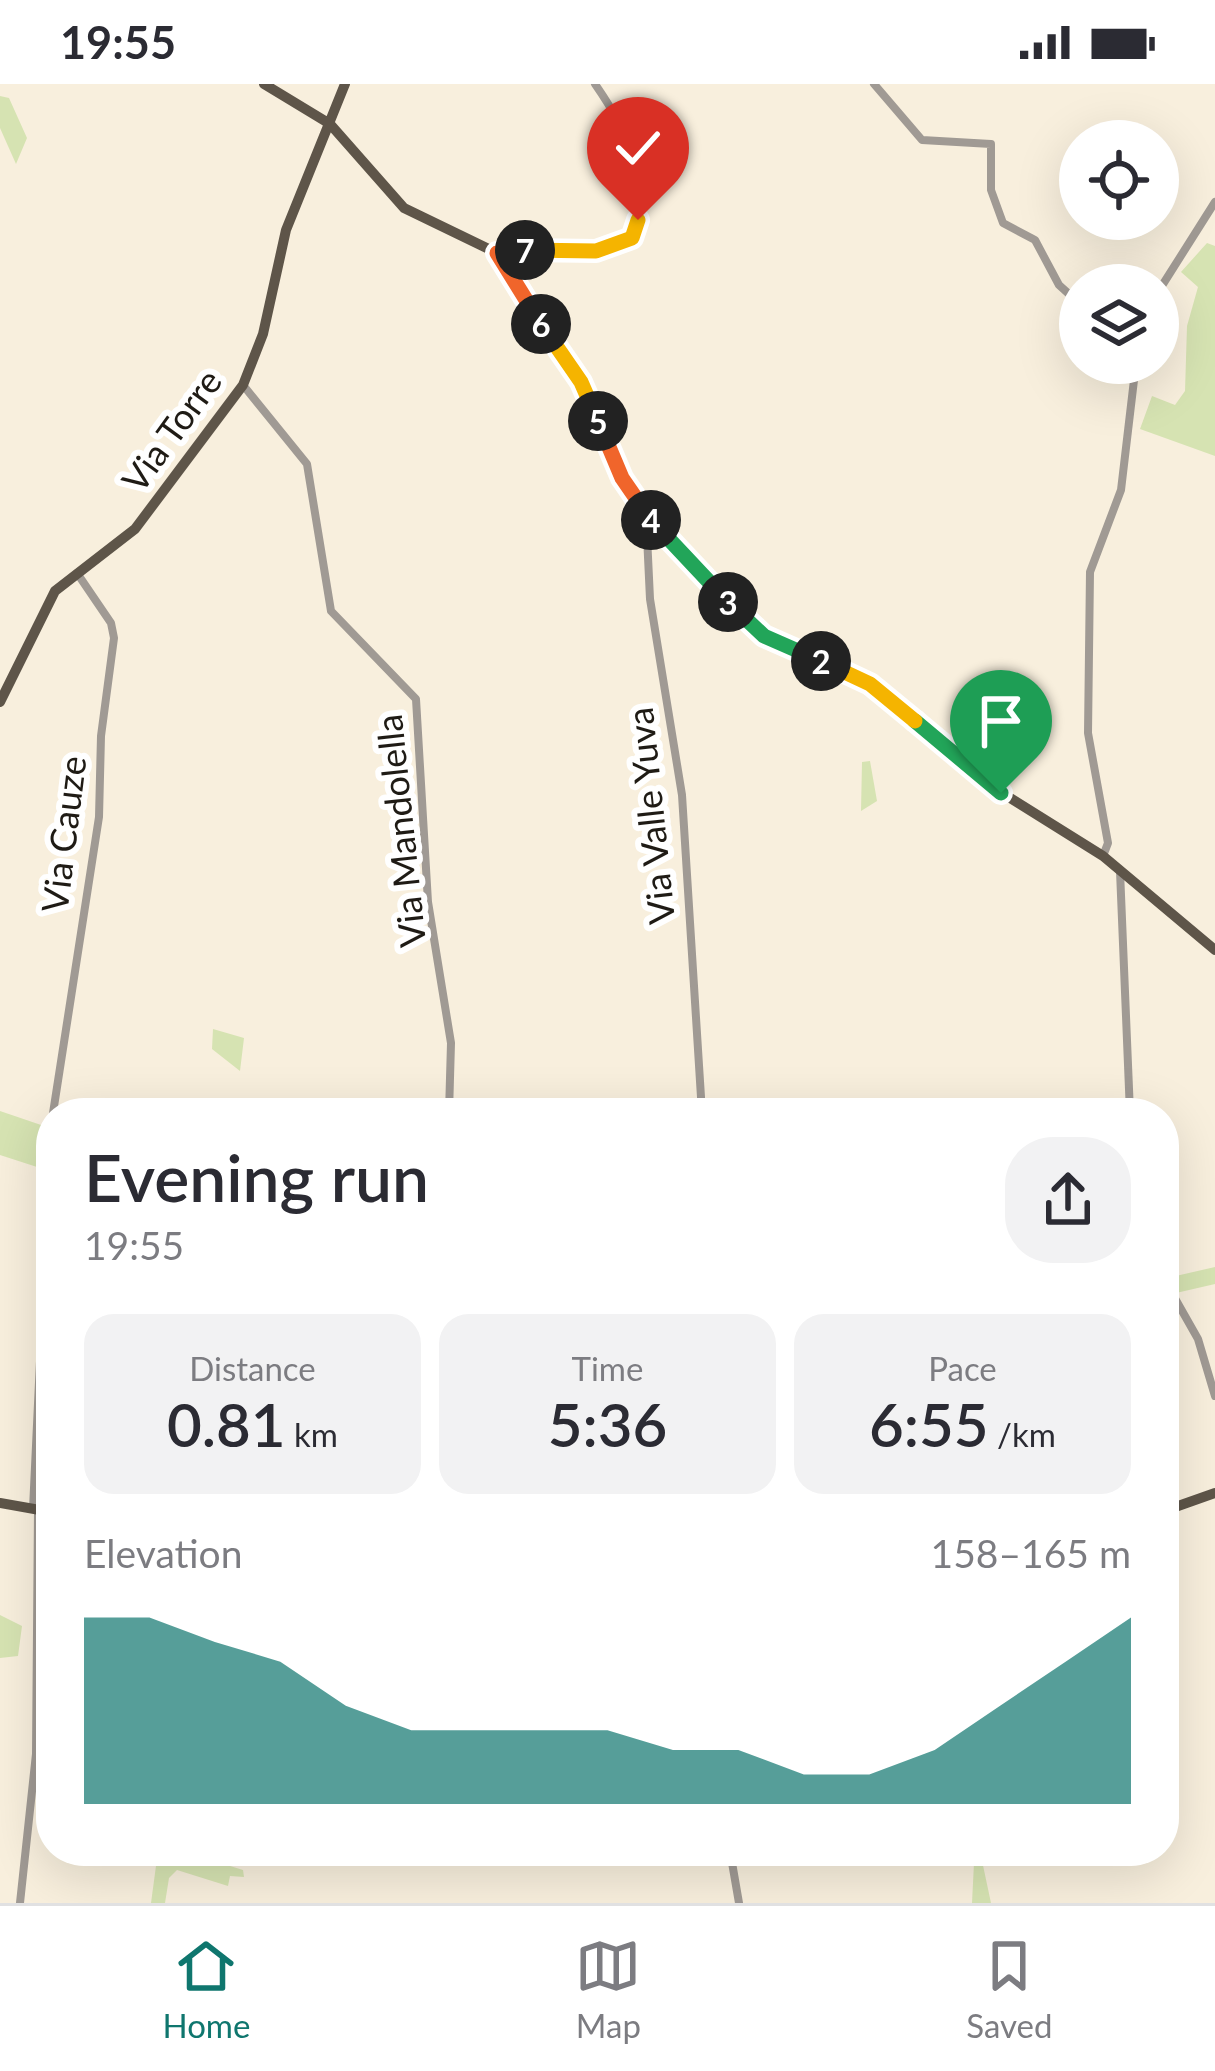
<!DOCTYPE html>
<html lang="en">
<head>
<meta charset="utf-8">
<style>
  :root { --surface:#fff; --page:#f2f2f3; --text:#2b2b33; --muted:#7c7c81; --line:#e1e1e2; --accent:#0f766e }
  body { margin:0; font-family:Lato,sans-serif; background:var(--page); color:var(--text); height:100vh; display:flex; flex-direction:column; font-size:45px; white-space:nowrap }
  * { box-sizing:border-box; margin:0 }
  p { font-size:39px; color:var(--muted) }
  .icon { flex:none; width:66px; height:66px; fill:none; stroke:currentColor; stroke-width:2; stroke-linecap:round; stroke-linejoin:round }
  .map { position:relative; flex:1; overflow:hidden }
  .drawer { position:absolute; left:36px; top:1014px; width:1143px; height:768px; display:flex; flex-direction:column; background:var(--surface); border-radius:48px; box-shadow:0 12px 48px #0002 }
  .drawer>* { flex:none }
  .controls { position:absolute; left:1059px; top:36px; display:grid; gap:24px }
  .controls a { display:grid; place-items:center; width:120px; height:120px; border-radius:50%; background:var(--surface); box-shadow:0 12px 48px #0002; font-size:60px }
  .pin { position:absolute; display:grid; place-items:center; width:102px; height:102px; color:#fff; margin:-123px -51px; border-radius:50% 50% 50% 0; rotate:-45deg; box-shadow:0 0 12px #0007 }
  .pin .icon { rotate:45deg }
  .km { position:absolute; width:60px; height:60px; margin:-30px; border-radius:50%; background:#222; color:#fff; font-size:33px; line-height:60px; text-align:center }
  .round { display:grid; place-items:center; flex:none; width:126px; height:126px; border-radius:48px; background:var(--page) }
  .head { display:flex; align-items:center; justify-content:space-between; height:204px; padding:0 48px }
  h1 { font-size:66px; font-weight:600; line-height:90px }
  .metrics { display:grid; grid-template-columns:repeat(3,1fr); gap:18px; height:204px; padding:12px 48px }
  .metrics div { display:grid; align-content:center; border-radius:30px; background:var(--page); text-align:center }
  .metrics b { font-size:60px; font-weight:600 }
  .metrics small { font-size:33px; font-weight:400 }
  .metrics p { font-size:33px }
  .chart { height:336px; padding:24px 48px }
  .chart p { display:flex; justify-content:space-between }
  .chart svg { width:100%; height:216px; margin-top:12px; fill:var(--accent); opacity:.7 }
  .status { display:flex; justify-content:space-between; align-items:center; height:84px; padding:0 60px; background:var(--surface); direction:ltr }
  .status svg { height:33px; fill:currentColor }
  .dock { display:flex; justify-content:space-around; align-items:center; height:168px; border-top:3px solid var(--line); background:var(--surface); font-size:33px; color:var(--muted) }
  .dock a { display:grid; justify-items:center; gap:6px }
  .dock .active { color:var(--accent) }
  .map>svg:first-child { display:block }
</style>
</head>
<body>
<div class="status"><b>19:55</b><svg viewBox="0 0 49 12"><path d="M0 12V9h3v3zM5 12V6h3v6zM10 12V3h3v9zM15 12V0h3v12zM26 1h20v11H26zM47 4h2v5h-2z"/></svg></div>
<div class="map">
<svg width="1215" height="1819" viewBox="0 0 1215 1819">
  <rect width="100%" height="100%" fill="#f8efdd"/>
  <path fill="#d6e3b2" d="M 0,12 L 9,14 L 27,54 L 16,80 L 0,44 Z
    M 1207,159 L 1215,162 L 1215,372 L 1140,345 L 1152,312 L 1175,321 L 1185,307 L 1187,242 L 1198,203 L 1181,188 Z
    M 870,677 L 877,717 L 861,727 L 862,678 Z
    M 213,945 L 244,954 L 240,987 L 212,965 Z
    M 0,1027 L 44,1042 L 37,1083 L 0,1071 Z
    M 1215,1183 L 1215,1200 L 1176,1209 L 1167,1194 Z
    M 0,1531 L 22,1542 L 18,1572 L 0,1574 Z
    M 158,1767 L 182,1767 L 243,1786 L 244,1793 L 230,1792 L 228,1802 L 177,1786 L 169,1794 L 165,1819 L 151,1819 Z
    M 981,1772 L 991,1819 L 972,1819 L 974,1779 Z"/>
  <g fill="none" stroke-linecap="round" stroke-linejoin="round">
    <path stroke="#a09a94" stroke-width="8" d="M 874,0 L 922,56 L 991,60 L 991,106 L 1003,139 L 1035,156 L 1059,201 L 1080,220
      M 497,169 L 596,167 L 636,150 C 648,90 629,49 595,0
      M 1158,208 L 1215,118
      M 243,301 L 307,380 L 331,527 L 416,615 L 428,818 L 451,959 L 449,1029
      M 646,431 L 650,515 L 682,711 L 702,1029
      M 1103,772 L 1108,759 L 1088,649 L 1090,488 L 1121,406 L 1136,279
      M 1120,787 L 1130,1029
      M 53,1029 L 99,733 L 101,652 L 114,554 L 111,539 L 77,489
      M 1164,1195 L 1198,1255 L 1215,1312
      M 33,1425 L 51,1045
      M 730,1767 L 739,1819
      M 20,1819 L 36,1670 L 38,1426"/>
    <path stroke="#5e5549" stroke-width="10" d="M 264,0 L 330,40 L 404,124 L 497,169 L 581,298 L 637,419 L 754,545 L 870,600 L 983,697 L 1103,772 L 1215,866
      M 0,618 L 55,507 L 135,445 L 243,301 L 263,250 L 286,146 L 345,0
      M 0,1419 L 51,1428
      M 1164,1427 L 1215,1409"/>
  </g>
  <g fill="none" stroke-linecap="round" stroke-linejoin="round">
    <g stroke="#fff" stroke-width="24">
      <path id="split-1" d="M 915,637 L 1001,709"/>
    </g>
    <g stroke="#fff" stroke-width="24">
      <path id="split-2" d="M 821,577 L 870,600 L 915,637"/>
    </g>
    <g stroke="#fff" stroke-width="24">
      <path id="split-3" d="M 728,518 L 764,552 L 821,577"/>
    </g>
    <g stroke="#fff" stroke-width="24">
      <path id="split-4" d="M 651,436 L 728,518"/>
    </g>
    <g stroke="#fff" stroke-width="24">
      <path id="split-5" d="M 598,337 L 622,394 L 651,436"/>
    </g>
    <g stroke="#fff" stroke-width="24">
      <path id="split-6" d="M 541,240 L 581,298 L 598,337"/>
    </g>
    <g stroke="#fff" stroke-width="24">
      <path id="split-7" d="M 525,166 L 497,169 L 541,240"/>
    </g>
    <g stroke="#fff" stroke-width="24">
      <path id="split-8" d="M 525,166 L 596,167 L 632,154 L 638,136"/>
    </g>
    <use href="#split-1" stroke="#22a559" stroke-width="15"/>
    <use href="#split-2" stroke="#f5b400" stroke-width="15"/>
    <use href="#split-3" stroke="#22a559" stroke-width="15"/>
    <use href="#split-4" stroke="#22a559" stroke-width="15"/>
    <use href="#split-5" stroke="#f0652b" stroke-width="15"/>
    <use href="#split-6" stroke="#f5b400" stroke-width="15"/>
    <use href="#split-7" stroke="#f0652b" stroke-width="15"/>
    <use href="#split-8" stroke="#f5b400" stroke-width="15"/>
  </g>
  <g text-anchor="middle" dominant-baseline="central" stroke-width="12" stroke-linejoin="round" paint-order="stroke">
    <g font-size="36" fill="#1f1b15" stroke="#fff">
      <text transform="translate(171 346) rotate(-54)">Via Torre</text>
      <text transform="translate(650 732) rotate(-96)">Via Valle Yuva</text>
      <text transform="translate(400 747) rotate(-96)">Via Mandolella</text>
      <text transform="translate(63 750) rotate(-83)">Via Cauze</text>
    </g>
  </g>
</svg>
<div class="controls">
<a><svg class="icon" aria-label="locate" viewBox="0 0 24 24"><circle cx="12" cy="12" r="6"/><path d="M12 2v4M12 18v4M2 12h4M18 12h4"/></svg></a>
<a><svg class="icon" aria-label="layers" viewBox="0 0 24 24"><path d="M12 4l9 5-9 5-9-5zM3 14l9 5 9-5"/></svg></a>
</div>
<div class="pin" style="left:1001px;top:709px;background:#1e9e55"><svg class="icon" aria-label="arrive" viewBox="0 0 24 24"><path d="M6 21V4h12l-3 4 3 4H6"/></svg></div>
<div class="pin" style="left:638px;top:136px;background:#d93025"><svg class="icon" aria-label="check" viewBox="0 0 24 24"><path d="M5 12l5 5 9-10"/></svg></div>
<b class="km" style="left:821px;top:577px">2</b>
<b class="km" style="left:728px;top:518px">3</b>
<b class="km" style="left:651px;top:436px">4</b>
<b class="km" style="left:598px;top:337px">5</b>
<b class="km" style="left:541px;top:240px">6</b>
<b class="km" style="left:525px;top:166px">7</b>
<section class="drawer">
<div class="head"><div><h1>Evening run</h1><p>19:55</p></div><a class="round"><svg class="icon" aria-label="share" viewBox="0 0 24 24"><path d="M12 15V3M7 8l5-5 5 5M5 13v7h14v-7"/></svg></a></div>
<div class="metrics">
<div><p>Distance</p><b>0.81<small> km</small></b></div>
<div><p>Time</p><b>5:36</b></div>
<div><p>Pace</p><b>6:55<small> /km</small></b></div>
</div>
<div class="chart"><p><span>Elevation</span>158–165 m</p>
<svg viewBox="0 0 160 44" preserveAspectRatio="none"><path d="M0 44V6L10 6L20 11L30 15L40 24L50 29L60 29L70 29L80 29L90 33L100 33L110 38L120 38L130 33L140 24L150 15L160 6V44z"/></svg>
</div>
</section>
</div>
<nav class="dock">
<a class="active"><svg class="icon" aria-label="home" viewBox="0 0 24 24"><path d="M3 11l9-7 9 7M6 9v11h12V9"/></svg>Home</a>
<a><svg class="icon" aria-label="map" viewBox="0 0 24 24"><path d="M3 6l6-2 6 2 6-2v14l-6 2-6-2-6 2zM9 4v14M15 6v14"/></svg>Map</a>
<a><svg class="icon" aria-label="saved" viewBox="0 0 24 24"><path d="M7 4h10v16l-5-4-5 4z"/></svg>Saved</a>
</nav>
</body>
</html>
